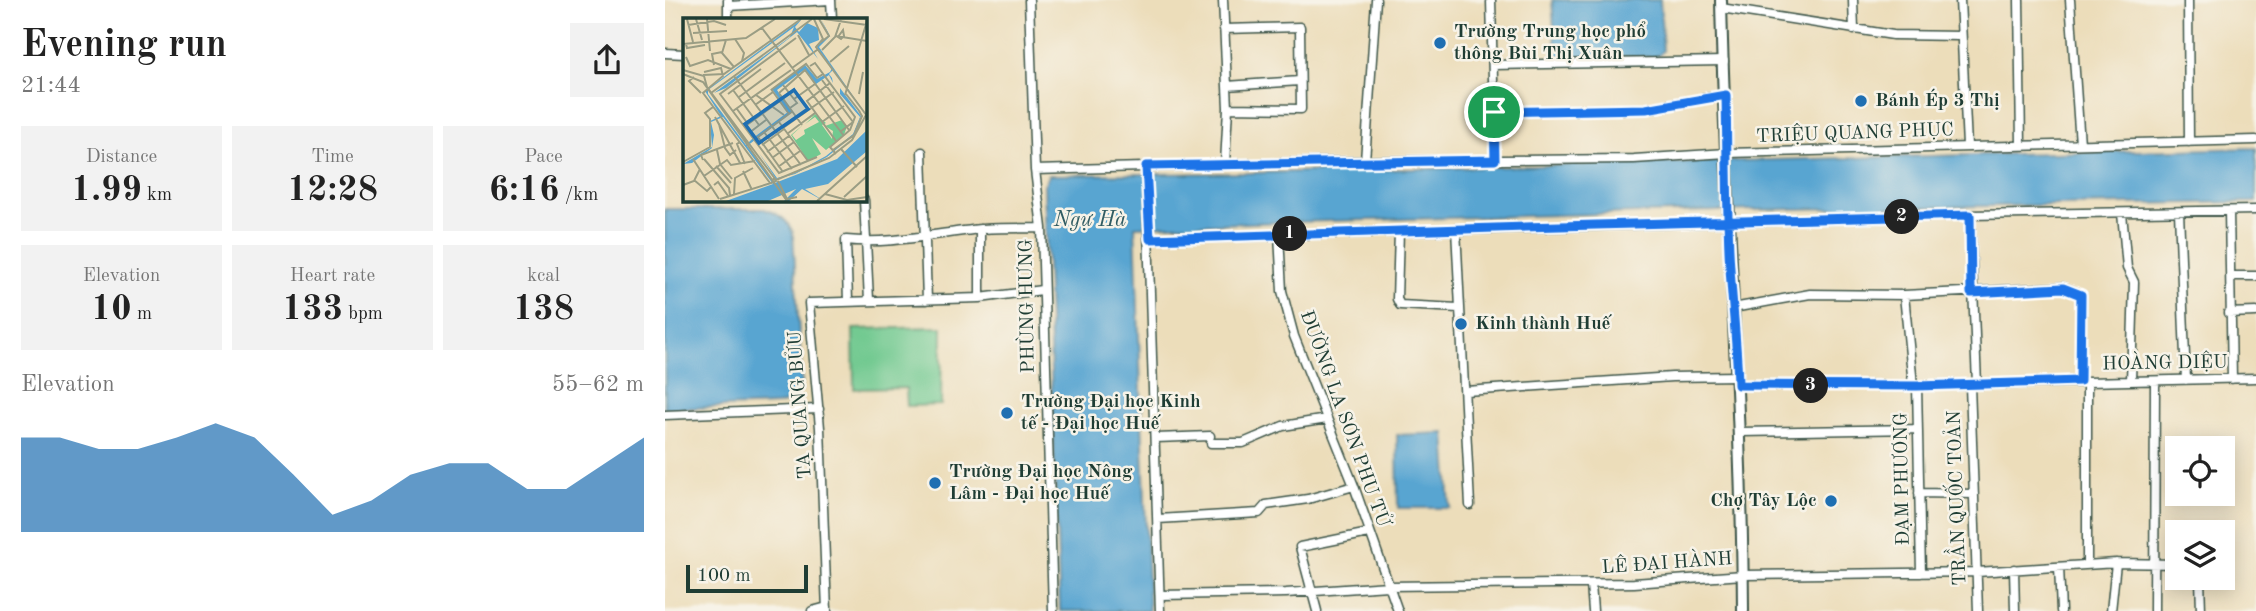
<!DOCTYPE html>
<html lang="en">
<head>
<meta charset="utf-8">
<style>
  :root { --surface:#fff; --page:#f2f2f2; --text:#222; --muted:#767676; --accent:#1f6fb2 }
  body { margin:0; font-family:"Old Standard TT",serif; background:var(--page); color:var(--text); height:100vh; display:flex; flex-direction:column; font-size:26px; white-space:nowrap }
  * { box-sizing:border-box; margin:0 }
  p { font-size:23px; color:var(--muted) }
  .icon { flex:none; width:38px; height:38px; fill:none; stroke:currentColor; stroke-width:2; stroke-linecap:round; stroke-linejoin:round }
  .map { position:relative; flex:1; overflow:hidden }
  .drawer { display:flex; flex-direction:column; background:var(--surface); width:665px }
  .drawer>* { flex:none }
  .controls { position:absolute; left:1500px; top:436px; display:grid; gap:14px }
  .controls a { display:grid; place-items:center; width:70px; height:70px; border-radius:0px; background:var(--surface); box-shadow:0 4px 18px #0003; font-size:35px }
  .scale { position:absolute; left:21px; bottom:18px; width:122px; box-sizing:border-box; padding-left:7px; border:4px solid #1f3d34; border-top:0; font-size:19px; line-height:24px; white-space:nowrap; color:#1f3d34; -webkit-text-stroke:5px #f7f3e8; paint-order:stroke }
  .pin { position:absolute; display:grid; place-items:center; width:60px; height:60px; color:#fff; margin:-30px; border:4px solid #fff; border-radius:50%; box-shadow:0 2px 7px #0007 }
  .km { position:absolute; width:35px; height:35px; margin:-18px; border-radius:50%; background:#222; color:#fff; font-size:19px; line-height:35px; text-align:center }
  .round { display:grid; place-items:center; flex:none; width:74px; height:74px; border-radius:0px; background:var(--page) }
  .summary { display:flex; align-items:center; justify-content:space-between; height:119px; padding:0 21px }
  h1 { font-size:38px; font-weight:700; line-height:52px }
  .stats { display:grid; grid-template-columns:repeat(3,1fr); gap:10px; height:119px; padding:7px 21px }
  .stats div { display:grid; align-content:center; border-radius:0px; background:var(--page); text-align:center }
  .stats b { font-size:35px; font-weight:700 }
  .stats small { font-size:19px; font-weight:400 }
  .stats p { font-size:19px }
  .chart { height:196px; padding:14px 21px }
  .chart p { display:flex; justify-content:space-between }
  .chart svg { width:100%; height:126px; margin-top:7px; fill:var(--accent); opacity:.7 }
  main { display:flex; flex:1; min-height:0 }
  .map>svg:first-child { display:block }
</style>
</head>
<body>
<main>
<section class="drawer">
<div class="summary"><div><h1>Evening run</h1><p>21:44</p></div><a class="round"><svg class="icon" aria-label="share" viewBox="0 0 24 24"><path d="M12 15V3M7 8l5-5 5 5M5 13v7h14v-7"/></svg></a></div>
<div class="stats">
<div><p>Distance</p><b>1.99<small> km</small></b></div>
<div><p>Time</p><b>12:28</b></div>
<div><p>Pace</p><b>6:16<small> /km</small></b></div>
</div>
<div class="stats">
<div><p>Elevation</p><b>10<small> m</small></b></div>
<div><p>Heart rate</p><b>133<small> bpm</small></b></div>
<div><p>kcal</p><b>138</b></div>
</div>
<div class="chart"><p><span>Elevation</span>55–62 m</p>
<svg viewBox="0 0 160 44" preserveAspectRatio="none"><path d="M0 44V11L10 11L20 15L30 15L40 11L50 6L60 11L70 24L80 38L90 33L100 24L110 20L120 20L130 29L140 29L150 20L160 11V44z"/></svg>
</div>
</section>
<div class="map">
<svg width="1591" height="611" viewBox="0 0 1591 611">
  <rect width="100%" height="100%" fill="#f7f3e8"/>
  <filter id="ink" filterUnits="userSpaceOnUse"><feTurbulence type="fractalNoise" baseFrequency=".0143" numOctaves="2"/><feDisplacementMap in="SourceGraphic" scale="14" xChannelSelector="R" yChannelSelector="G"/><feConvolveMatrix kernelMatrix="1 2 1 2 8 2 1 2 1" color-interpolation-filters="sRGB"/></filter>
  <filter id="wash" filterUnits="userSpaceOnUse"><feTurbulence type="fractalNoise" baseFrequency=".00686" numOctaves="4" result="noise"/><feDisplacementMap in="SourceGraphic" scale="28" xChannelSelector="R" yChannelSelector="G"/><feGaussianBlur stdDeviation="1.57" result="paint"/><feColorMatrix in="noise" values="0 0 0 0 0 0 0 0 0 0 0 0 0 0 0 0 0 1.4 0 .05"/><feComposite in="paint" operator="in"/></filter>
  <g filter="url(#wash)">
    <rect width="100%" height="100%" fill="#ecddba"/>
    <path fill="#71c990" stroke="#488362" stroke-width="2" d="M 277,327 L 276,405 L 242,406 L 241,388 L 189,389 L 188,329 Z"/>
    <path fill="#59a5d1" stroke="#3c7182" stroke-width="2" d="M 887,0 L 995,0 L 998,51 L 991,57 L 891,56 Z
      M 1591,148 L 1591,202 L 1129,209 L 470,226 L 484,611 L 395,611 L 379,185 L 384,175 L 583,173 Z
      M 0,209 L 99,209 C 114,214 122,219 128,233 L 137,384 L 127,400 L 113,405 L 0,409 Z
      M 780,433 L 785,508 L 733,508 L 732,435 Z"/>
  </g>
  <g filter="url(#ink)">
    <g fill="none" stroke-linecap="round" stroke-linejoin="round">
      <g stroke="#3e5548" stroke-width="11">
        <path id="minor" d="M 166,0 L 167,19
          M 364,0 L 370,170 L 377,228 L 388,611
          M 558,0 L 563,108 L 560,164
          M 826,0 L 830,160
          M 1188,0 L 1189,30
          M 1295,0 L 1302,146
          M 1354,0 L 1356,145
          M 1405,0 L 1415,144
          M 1523,0 L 1524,142
          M 63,6 L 165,0
          M 1056,8 L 1228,35 L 1296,36
          M 63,19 L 63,0
          M 559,29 L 635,27 L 636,109 L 563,108
          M 0,53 L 19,54
          M 828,65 L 1059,61
          M 562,86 L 635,81
          M 829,112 L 980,109 L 1061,95
          M 257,152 L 262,300
          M 700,161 L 711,0
          M 481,166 L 495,611
          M 370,170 L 700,161 L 969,159 L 1062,153 L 1591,140
          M 199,200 L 204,300
          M 1564,211 L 1567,379
          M 1514,212 L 1521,380
          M 1457,213 L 1462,268 L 1469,282 L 1466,381
          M 1305,215 L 1312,384
          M 315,229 L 315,298
          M 791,229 L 805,505
          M 734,231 L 732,299 L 735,305 L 793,308
          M 614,234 L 617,291 L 629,336 L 689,486 L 733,611
          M 485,239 L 1305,215 L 1591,210
          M 1567,276 L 1591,276
          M 1239,295 L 1248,385
          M 183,301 L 181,240 C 227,245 271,233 317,229 C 337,228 357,228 377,228
          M 1068,308 L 1145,294 L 1239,295 L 1398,287 L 1416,295 L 1415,381
          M 1563,313 L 1591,312
          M 1073,385 L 1252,386 L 1591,378
          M 1305,385 L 1313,611
          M 1252,386 L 1256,573
          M 801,391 L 1007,377 L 1073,376
          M 0,415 L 154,409
          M 1075,432 L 1252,429
          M 491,438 L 545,436
          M 546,443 L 578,443 L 618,426 L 662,419
          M 1254,493 L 1309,494
          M 493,519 L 594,513 L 601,505 L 643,499 L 689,486
          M 1422,564 L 1422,382
          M 1394,567 L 1396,611
          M 1349,569 L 1350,611
          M 1535,578 L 1536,611
          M 926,584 L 928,611
          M 495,595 L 621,593 L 723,586 L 969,583 L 1078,575 L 1312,572 L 1451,563 L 1512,564
          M 147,611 L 162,607
          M 162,611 L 155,428 L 144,303 L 315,298 L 377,290
          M 652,611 L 635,547 L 704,533
          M 1446,611 L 1451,563
          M 1489,611 L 1490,381"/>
      </g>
      <g stroke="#3e5548" stroke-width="14">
        <path id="secondary" d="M 1056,0 C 1060,204 1077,407 1078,611"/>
      </g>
      <use href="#minor" stroke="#fff" stroke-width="8"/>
      <use href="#secondary" stroke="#fff" stroke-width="10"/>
    </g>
  </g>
  <g fill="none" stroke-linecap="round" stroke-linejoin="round" filter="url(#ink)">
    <g stroke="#fff" stroke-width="14">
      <path id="route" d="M 829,112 L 830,160 L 481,166 L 485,239 C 758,229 1032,222 1305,215 L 1306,293 L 1398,288 L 1416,295 L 1415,381 L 1252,386 L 1073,385 C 1072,340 1066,295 1064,251 C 1062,199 1062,147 1061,95 L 981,109 L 829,112"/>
    </g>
    <use href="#route" stroke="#1a73e8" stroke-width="9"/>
  </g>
  <g fill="#1f6fb2" stroke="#f7f3e8" stroke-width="2.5">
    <circle cx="775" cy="43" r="7"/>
    <circle cx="1196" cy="101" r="7"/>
    <circle cx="796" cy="324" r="7"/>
    <circle cx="342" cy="413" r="7"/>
    <circle cx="270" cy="483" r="7"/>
    <circle cx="1166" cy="501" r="7"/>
  </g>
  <g text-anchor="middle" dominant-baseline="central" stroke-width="5" stroke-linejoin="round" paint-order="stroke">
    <g font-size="19" font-weight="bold" fill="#1f3d34" stroke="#f7f3e8" text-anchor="start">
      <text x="789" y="32">Trường Trung học phổ<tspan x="789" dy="22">thông Bùi Thị Xuân</tspan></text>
      <text x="1210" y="101">Bánh Ép 3 Thị</text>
      <text x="810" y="324">Kinh thành Huế</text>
      <text x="356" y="402">Trường Đại học Kinh<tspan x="356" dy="22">tế - Đại học Huế</tspan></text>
      <text x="284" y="472">Trường Đại học Nông<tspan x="284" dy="22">Lâm - Đại học Huế</tspan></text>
      <text x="1152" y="501" text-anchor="end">Chợ Tây Lộc</text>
    </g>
    <g font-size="19" fill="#1f3d34" stroke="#f7f3e8">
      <text transform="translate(1190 134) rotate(-2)">TRIỆU QUANG PHỤC</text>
      <text transform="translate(363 306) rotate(-91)">PHÙNG HƯNG</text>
      <text transform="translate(1500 364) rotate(-1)">HOÀNG DIỆU</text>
      <text transform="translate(136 405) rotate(-94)">TẠ QUANG BỬU</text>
      <text transform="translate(679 419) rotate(70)">ĐƯỜNG LA SƠN PHU TỬ</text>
      <text transform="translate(1238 479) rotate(-91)">ĐẠM PHƯƠNG</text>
      <text transform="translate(1293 498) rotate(-92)">TRẦN QUỐC TOẢN</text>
      <text transform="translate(1002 564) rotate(-4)">LÊ ĐẠI HÀNH</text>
    </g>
    <g font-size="21" font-style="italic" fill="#305c63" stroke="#f7f3e8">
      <text x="425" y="220">Ngự Hà</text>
    </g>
  </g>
  <g transform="translate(18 18)">
    <rect width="184" height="184" fill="#ecddba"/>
    <path d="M 132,96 L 143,105 L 139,107 L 149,121 L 150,113 L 142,108 L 159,102 L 164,108 L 161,117 L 143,132 L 129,120 L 138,136 L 125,143 L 108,117 L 121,106 L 109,117 L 113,122 L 122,116 L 121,112 L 136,104 L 132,99 L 122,106 L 132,97 L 121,104 Z" fill="#71c990"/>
    <path d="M 119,1 L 112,9 L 116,14 L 124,5 L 135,10 L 136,22 L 126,26 L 135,41 L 114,14 L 43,70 L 31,75 L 107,19 L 111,9 L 25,72 L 25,76 L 63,127 L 70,120 L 105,94 L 89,71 L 122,47 L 134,61 L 147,54 L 149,50 L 133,28 L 146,18 L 138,1 L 147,18 L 136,29 L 184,98 L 150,52 L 146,56 L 149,60 L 150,65 L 157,70 L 178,98 L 171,117 L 144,139 L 112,156 L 93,161 L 76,135 L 94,160 L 112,155 L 143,138 L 170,116 L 177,99 L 157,76 L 157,70 L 150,65 L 146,57 L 133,66 L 121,52 L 94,72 L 109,94 L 64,128 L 92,165 L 154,141 L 184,112 L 184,133 L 145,166 L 122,171 L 141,183 L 119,171 L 106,183 L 101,183 L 113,171 L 85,183 L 43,183 L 90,166 L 40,99 L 28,104 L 31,117 L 29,130 L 9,145 L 0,146 L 29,129 L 27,103 L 38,98 L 22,73 Z" fill="#59a5d1"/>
    <path fill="none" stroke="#9a9d84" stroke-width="2" d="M 4,1 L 10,24M 13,1 L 19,22M 24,1 L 27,33M 131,1 L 140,21 L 133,29 L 184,98M 136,1 L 146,18 L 138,24M 141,1 L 184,7M 5,7 L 31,3 L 43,7M 79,10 L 161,118M 160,12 L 161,18 L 158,21 L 155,19 ZM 10,15 L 44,13M 115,17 L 126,37M 153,18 L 184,23M 113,20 L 37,76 L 96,155 L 134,139M 52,21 L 61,35 L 59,43M 43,22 L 39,35 L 51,49M 0,26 L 63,20 L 92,1M 3,26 L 4,30 L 22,27M 139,32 L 152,19 L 158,2M 3,39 L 7,48 L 25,42 L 48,51M 147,44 L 166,28M 31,47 L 29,36 L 39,34M 127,48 L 132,45 L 172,99 L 167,112 L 147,129 L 153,136M 109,50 L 134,32M 0,52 L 21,58 L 24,69 L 93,162 L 146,140 L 169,122 L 183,97M 21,54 L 38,50 L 40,58 L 20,75 L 87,165M 0,56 L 20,64 L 104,183M 20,57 L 41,56 L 118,1M 51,58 L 118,147M 11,59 L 6,63 L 18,75M 139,62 L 170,104 L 157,114M 147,65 L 124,83 L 153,123M 100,67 L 114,85 L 107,90M 88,71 L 106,96M 50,72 L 76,107M 88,72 L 123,46 L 134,60 L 140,56M 28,75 L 129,1M 96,75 L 122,52 L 166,112M 96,75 L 119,107M 45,76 L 78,51M 163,76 L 177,94M 176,76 L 180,54M 73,77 L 101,97M 162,77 L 184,3M 56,79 L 102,45M 111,81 L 132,66M 72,87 L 90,74M 54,91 L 65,106 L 97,83M 50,93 L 108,52M 32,99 L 57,145M 96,104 L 125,143M 139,104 L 161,88M 36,106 L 42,130 L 47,137 L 53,132M 100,110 L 151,74M 81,114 L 109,151M 66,115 L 83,102M 104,116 L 132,95M 75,119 L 100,154M 71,122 L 110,93M 57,124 L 54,126 L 62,146M 79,127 L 101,111M 158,131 L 174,149M 34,132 L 37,146 L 49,161M 150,132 L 171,117 L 179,98 L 176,93M 84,134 L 106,118M 89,140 L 111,124M 10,141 L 36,181M 21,141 L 46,170 L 47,177M 20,142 L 18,137 L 50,125M 0,144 L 27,129 L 27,101 L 22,95 L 30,89M 33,148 L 48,165M 95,149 L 117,133M 60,153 L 69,172M 21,158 L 44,142 L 48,147 L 72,143M 11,162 L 24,173 L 28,169M 95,163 L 104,181 L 114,179M 0,167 L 11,163 L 17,151M 31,167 L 35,164 L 45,178M 51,176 L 52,160 L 70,150M 142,176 L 164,182 L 184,179M 161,179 L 184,158M 37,181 L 88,165 L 93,163 L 90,160M 134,183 L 184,138"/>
    <path fill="#1f6fb2" fill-opacity="0.15" stroke="#1f6fb2" stroke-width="3.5" d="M 111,72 L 125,91 L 76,125 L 62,106 Z"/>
    <rect width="184" height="184" fill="none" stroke="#1f3d34" stroke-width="3.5"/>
  </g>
</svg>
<div class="controls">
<a><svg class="icon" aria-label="locate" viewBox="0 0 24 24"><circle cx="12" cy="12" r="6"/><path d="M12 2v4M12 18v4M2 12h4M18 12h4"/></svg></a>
<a><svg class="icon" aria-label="layers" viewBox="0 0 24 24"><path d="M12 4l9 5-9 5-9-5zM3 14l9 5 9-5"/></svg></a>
</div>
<div class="scale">100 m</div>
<div class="pin" style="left:829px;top:112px;background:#1e9e55"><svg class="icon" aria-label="arrive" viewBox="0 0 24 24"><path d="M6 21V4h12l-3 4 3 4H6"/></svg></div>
<b class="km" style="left:625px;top:234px">1</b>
<b class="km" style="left:1237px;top:217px">2</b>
<b class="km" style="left:1146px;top:386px">3</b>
</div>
</main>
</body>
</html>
